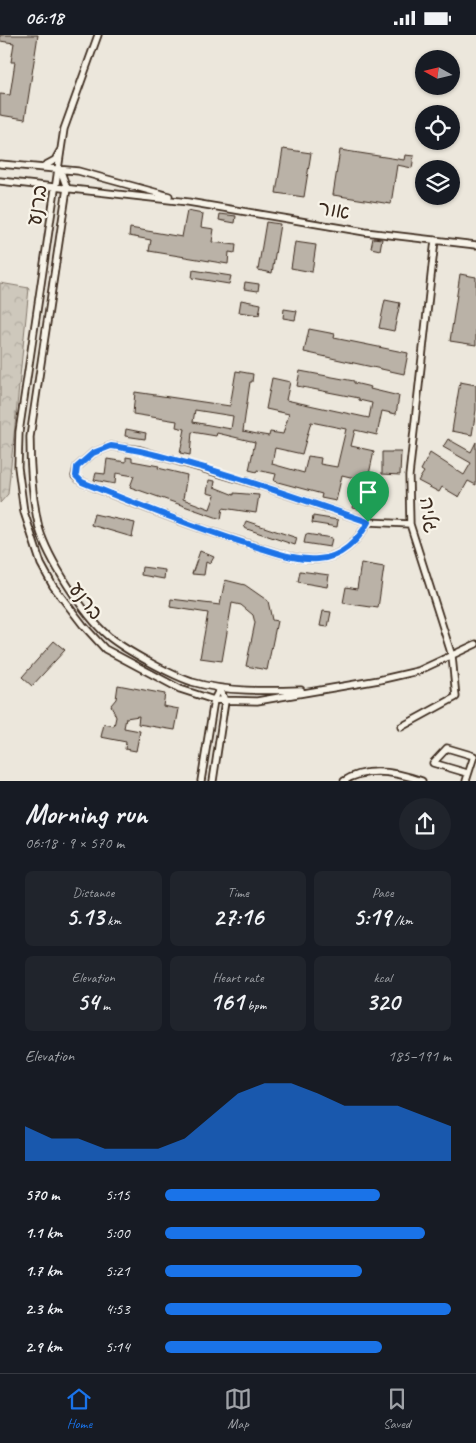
<!DOCTYPE html>
<html lang="en">
<head>
<meta charset="utf-8">
<style>
  :root { --surface:#171b24; --page:#20242c; --text:#f1f3f6; --muted:#9ea1a6; --line:#363941; --accent:#1a73e8 }
  body { margin:0; font-family:Caveat,"Playpen Sans Hebrew",sans-serif; background:var(--page); color:var(--text); height:100vh; display:flex; flex-direction:column; font-size:19px; white-space:nowrap }
  * { box-sizing:border-box; margin:0 }
  p { font-size:16px; color:var(--muted) }
  .icon { flex:none; width:28px; height:28px; fill:none; stroke:currentColor; stroke-width:2; stroke-linecap:round; stroke-linejoin:round }
  .map { position:relative; height:746px; overflow:hidden }
  .details { display:flex; flex-direction:column; background:var(--surface); flex:1 }
  .details>* { flex:none }
  .needle { width:32px; rotate:278deg }
  .tools { position:absolute; left:415px; top:15px; display:grid; gap:10px }
  .tools a { display:grid; place-items:center; width:45px; height:45px; border-radius:50%; background:var(--surface); box-shadow:0 1px 4px #0004; font-size:25px }
  .pin { position:absolute; display:grid; place-items:center; width:42px; height:42px; color:#fff; margin:-51px -21px; border-radius:50% 50% 50% 0; rotate:-45deg; box-shadow:0 0 5px #0007 }
  .pin .icon { rotate:45deg }
  .round { display:grid; place-items:center; flex:none; width:52px; height:52px; border-radius:26px; background:var(--page) }
  .headline { display:flex; align-items:center; justify-content:space-between; height:85px; padding:0 25px }
  h1 { font-size:28px; font-weight:700; line-height:38px }
  .stats { display:grid; grid-template-columns:repeat(3,1fr); gap:8px; height:85px; padding:5px 25px }
  .stats div { display:grid; align-content:center; border-radius:8px; background:var(--page); text-align:center }
  .stats b { font-size:25px; font-weight:700 }
  .stats small { font-size:14px; font-weight:400 }
  .stats p { font-size:14px }
  .chart { height:140px; padding:10px 25px }
  .chart p { display:flex; justify-content:space-between }
  .chart svg { width:100%; height:90px; margin-top:5px; fill:var(--accent); opacity:.7 }
  ul { padding:0 25px; list-style:none; font-size:16px }
  li { display:grid; grid-template-columns:80px 60px 1fr; align-items:center; height:38px }
  li i { height:12px; border-radius:6px; background:var(--accent) }
  .status { display:flex; justify-content:space-between; align-items:center; height:35px; padding:0 25px; background:var(--surface); direction:ltr }
  .status svg { height:14px; fill:currentColor }
  .tab-bar { display:flex; justify-content:space-around; align-items:center; height:70px; border-top:1px solid var(--line); background:var(--surface); font-size:14px; color:var(--muted) }
  .tab-bar a { display:grid; justify-items:center; gap:2px }
  .tab-bar .current { color:var(--accent) }
  .map>svg:first-child { display:block }
</style>
</head>
<body>
<div class="status"><b>06:18</b><svg viewBox="0 0 49 12"><path d="M0 12V9h3v3zM5 12V6h3v6zM10 12V3h3v9zM15 12V0h3v12zM26 1h20v11H26zM47 4h2v5h-2z"/></svg></div>
<div class="map">
<svg width="476" height="746" viewBox="0 0 476 746">
  <defs>
    <pattern id="forest-crowns" width="20" height="18" patternUnits="userSpaceOnUse" patternTransform="scale(1.25)"><rect width="20" height="18" fill="#cec8bc"/><path d="M2 6a3 3 0 1 1 6 0M12 15a3 3 0 1 1 6 0" fill="none" stroke="#b2aca1"/></pattern>
  </defs>
  <rect width="100%" height="100%" fill="#ece7dc"/>
  <filter id="ink" filterUnits="userSpaceOnUse"><feTurbulence type="fractalNoise" baseFrequency=".02" numOctaves="2"/><feDisplacementMap in="SourceGraphic" scale="10" xChannelSelector="R" yChannelSelector="G"/><feConvolveMatrix kernelMatrix="1 2 1 2 8 2 1 2 1" color-interpolation-filters="sRGB"/></filter>
  <g filter="url(#ink)">
    <path fill="url(#forest-crowns)" stroke="#84796d" d="M 0,248 L 29,253 L 8,459 L 0,468 Z"/>
    <path fill="#bab2a7" stroke="#3b2a1e" fill-rule="evenodd" d="M 0,0 L 38,0 L 25,84 L 0,80 L 0,59 L 10,60 L 15,27 L 11,27 L 14,8 L 0,6 Z
      M 283,114 L 311,118 L 304,162 L 276,158 Z
      M 340,115 L 404,125 L 405,120 L 414,121 L 412,133 L 397,130 L 391,169 L 333,160 Z
      M 187,176 L 203,179 L 201,192 L 214,194 L 212,207 L 236,210 L 235,218 L 229,217 L 228,229 L 149,216 L 151,205 L 129,201 L 130,193 L 182,202 Z
      M 220,179 L 236,181 L 235,188 L 219,185 Z
      M 266,187 L 280,189 L 272,238 L 258,235 Z
      M 373,203 L 382,204 L 380,215 L 371,213 Z
      M 295,207 L 316,210 L 312,237 L 291,233 Z
      M 193,235 L 231,241 L 229,249 L 192,243 Z
      M 460,239 L 476,242 L 476,310 L 450,306 Z
      M 245,247 L 259,249 L 258,256 L 244,254 Z
      M 241,265 L 261,269 L 259,280 L 239,277 Z
      M 385,265 L 400,268 L 394,296 L 379,293 Z
      M 284,274 L 297,276 L 295,285 L 283,283 Z
      M 309,294 L 335,299 L 334,303 L 408,318 L 404,339 L 304,317 Z
      M 236,336 L 253,339 L 252,347 L 250,347 L 243,396 L 257,399 L 269,401 L 270,397 L 283,399 L 289,379 L 266,374 L 272,343 L 290,347 L 286,365 L 369,383 L 372,368 L 359,365 L 359,363 L 297,351 L 300,336 L 354,346 L 354,348 L 371,352 L 370,354 L 399,361 L 396,379 L 382,376 L 377,400 L 355,395 L 351,411 L 374,416 L 366,453 L 372,455 L 368,476 L 353,473 L 359,444 L 342,440 L 336,466 L 321,463 L 322,459 L 274,446 L 276,439 L 257,435 L 257,437 L 249,435 L 255,407 L 217,398 L 216,401 L 192,397 L 190,420 L 180,418 L 185,394 L 176,392 L 177,386 L 133,379 L 135,357 L 230,371 ZM 195,375 L 233,381 L 231,394 L 193,387 ZM 311,387 L 346,394 L 337,432 L 320,429 L 321,423 L 308,421 L 304,438 L 272,429 L 275,413 L 302,419 Z
      M 460,347 L 476,350 L 476,375 L 472,400 L 452,396 Z
      M 126,394 L 146,398 L 145,404 L 125,401 Z
      M 448,404 L 471,417 L 476,407 L 476,450 L 468,446 L 459,462 L 442,452 L 439,457 L 418,446 L 424,437 L 421,435 L 430,418 L 464,440 L 471,428 L 443,412 Z
      M 382,417 L 401,417 L 400,440 L 382,439 Z
      M 126,422 L 132,423 L 132,426 L 159,431 L 158,433 L 187,440 L 183,464 L 210,474 L 215,460 L 207,458 L 209,445 L 215,446 L 214,452 L 234,460 L 234,458 L 259,460 L 256,478 L 223,473 L 221,484 L 130,452 L 134,441 L 116,438 L 115,449 L 94,445 L 96,438 L 105,439 L 107,424 L 126,427 Z
      M 94,479 L 135,488 L 132,502 L 91,490 Z
      M 313,481 L 338,485 L 337,492 L 312,488 Z
      M 246,486 L 297,503 L 295,510 L 244,493 Z
      M 306,499 L 332,503 L 330,512 L 304,508 Z
      M 200,516 L 214,522 L 210,529 L 206,527 L 204,540 L 192,539 Z
      M 361,528 L 384,532 L 378,573 L 343,568 L 346,552 L 357,554 Z
      M 142,532 L 165,535 L 164,544 L 141,540 Z
      M 300,536 L 329,540 L 327,552 L 298,547 Z
      M 225,545 L 245,550 L 268,566 L 272,585 L 277,586 L 267,635 L 246,631 L 255,588 L 253,580 L 241,570 L 232,568 L 222,626 L 200,623 L 208,578 L 170,572 L 171,564 L 220,570 Z
      M 323,576 L 331,577 L 328,592 L 320,591 Z
      M 54,606 L 65,615 L 32,651 L 22,642 Z
      M 118,650 L 165,659 L 163,671 L 179,674 L 175,695 L 138,689 L 139,681 L 126,683 L 124,693 L 140,696 L 136,716 L 125,714 L 126,707 L 101,702 L 104,689 L 114,691 L 116,682 L 111,670 L 116,664 Z"/>
    <g fill="none" stroke-linecap="round" stroke-linejoin="round">
      <g stroke="#3b2a1e" stroke-width="9">
        <path id="street" d="M 98,0 L 64,94 L 19,397 L 18,432 L 24,477 L 41,529 L 53,551 L 83,590 L 105,614 L 180,654 L 214,665 L 257,666 L 379,645 L 418,636 L 476,609
          M 0,129 L 78,136 L 169,161
          M 44,131 L 55,125 L 60,116
          M 60,134 L 67,153 L 30,402 C 30,433 32,463 39,493 C 48,524 84,580 108,601 C 125,615 171,640 192,647 C 226,657 266,656 301,655
          M 0,146 L 188,167 L 365,197 L 476,210
          M 368,487 C 358,506 341,523 318,524 C 297,526 275,517 255,511 C 196,493 139,471 82,447 L 75,441 L 77,432 L 93,418 L 111,411 L 140,415 L 265,452 L 368,487 L 410,489
          M 401,692 L 456,662 L 452,621 L 410,489 L 409,441 L 435,205
          M 201,746 L 214,665 L 220,653
          M 213,746 L 225,666 L 220,653
          M 344,746 C 367,731 397,737 422,746
          M 466,746 L 474,721 L 447,713 L 433,728 L 467,738"/>
      </g>
      <use href="#street" stroke="#f7f3e8" stroke-width="5.5"/>
    </g>
  </g>
  <g fill="none" stroke-linecap="round" stroke-linejoin="round" filter="url(#ink)">
    <g stroke="#fff" stroke-width="10">
      <path id="route" d="M 111,411 C 144,415 175,425 208,434 C 262,450 315,469 368,487 C 358,506 341,523 318,524 C 295,526 272,516 251,510 C 193,492 138,470 82,447 L 76,441 L 77,432 L 93,418 Z"/>
    </g>
    <use href="#route" stroke="#1a73e8" stroke-width="6"/>
  </g>
  <g text-anchor="middle" dominant-baseline="central" stroke-width="4.5" stroke-linejoin="round" paint-order="stroke">
    <g font-size="20" fill="#3b2a1e" stroke="#f7f3e8">
      <text transform="translate(37 170) rotate(-81)">ברנע</text>
      <text transform="translate(334 175) rotate(10)">אור</text>
      <text transform="translate(429 480) rotate(82)">גליה</text>
      <text transform="translate(86 566) rotate(52)">ברנע</text>
    </g>
  </g>
</svg>
<div class="tools">
<a><svg class="needle" viewBox="-14 -14 28 28"><path d="M0-13l5 13h-10z" fill="#e53935"/><path d="M0 13l5-13h-10z" fill="#9ea1a6"/></svg></a>
<a><svg class="icon" aria-label="locate" viewBox="0 0 24 24"><circle cx="12" cy="12" r="6"/><path d="M12 2v4M12 18v4M2 12h4M18 12h4"/></svg></a>
<a><svg class="icon" aria-label="layers" viewBox="0 0 24 24"><path d="M12 4l9 5-9 5-9-5zM3 14l9 5 9-5"/></svg></a>
</div>
<div class="pin" style="left:368px;top:487px;background:#1e9e55"><svg class="icon" aria-label="arrive" viewBox="0 0 24 24"><path d="M6 21V4h12l-3 4 3 4H6"/></svg></div>
</div>
<section class="details">
<div class="headline"><div><h1>Morning run</h1><p>06:18 · 9 × 570 m</p></div><a class="round"><svg class="icon" aria-label="share" viewBox="0 0 24 24"><path d="M12 15V3M7 8l5-5 5 5M5 13v7h14v-7"/></svg></a></div>
<div class="stats">
<div><p>Distance</p><b>5.13<small> km</small></b></div>
<div><p>Time</p><b>27:16</b></div>
<div><p>Pace</p><b>5:19<small> /km</small></b></div>
</div>
<div class="stats">
<div><p>Elevation</p><b>54<small> m</small></b></div>
<div><p>Heart rate</p><b>161<small> bpm</small></b></div>
<div><p>kcal</p><b>320</b></div>
</div>
<div class="chart"><p><span>Elevation</span>185–191 m</p>
<svg viewBox="0 0 160 44" preserveAspectRatio="none"><path d="M0 44V27L10 33L20 33L30 38L40 38L50 38L60 33L70 22L80 11L90 6L100 6L110 11L120 17L130 17L140 17L150 22L160 27V44z"/></svg>
</div>
<ul>
<li><b>570 m</b>5:15<i style="width:75%"></i></li>
<li><b>1.1 km</b>5:00<i style="width:91%"></i></li>
<li><b>1.7 km</b>5:21<i style="width:69%"></i></li>
<li><b>2.3 km</b>4:53<i style="width:100%"></i></li>
<li><b>2.9 km</b>5:14<i style="width:76%"></i></li>
</ul>
</section>
<nav class="tab-bar">
<a class="current"><svg class="icon" aria-label="home" viewBox="0 0 24 24"><path d="M3 11l9-7 9 7M6 9v11h12V9"/></svg>Home</a>
<a><svg class="icon" aria-label="map" viewBox="0 0 24 24"><path d="M3 6l6-2 6 2 6-2v14l-6 2-6-2-6 2zM9 4v14M15 6v14"/></svg>Map</a>
<a><svg class="icon" aria-label="saved" viewBox="0 0 24 24"><path d="M7 4h10v16l-5-4-5 4z"/></svg>Saved</a>
</nav>
</body>
</html>
